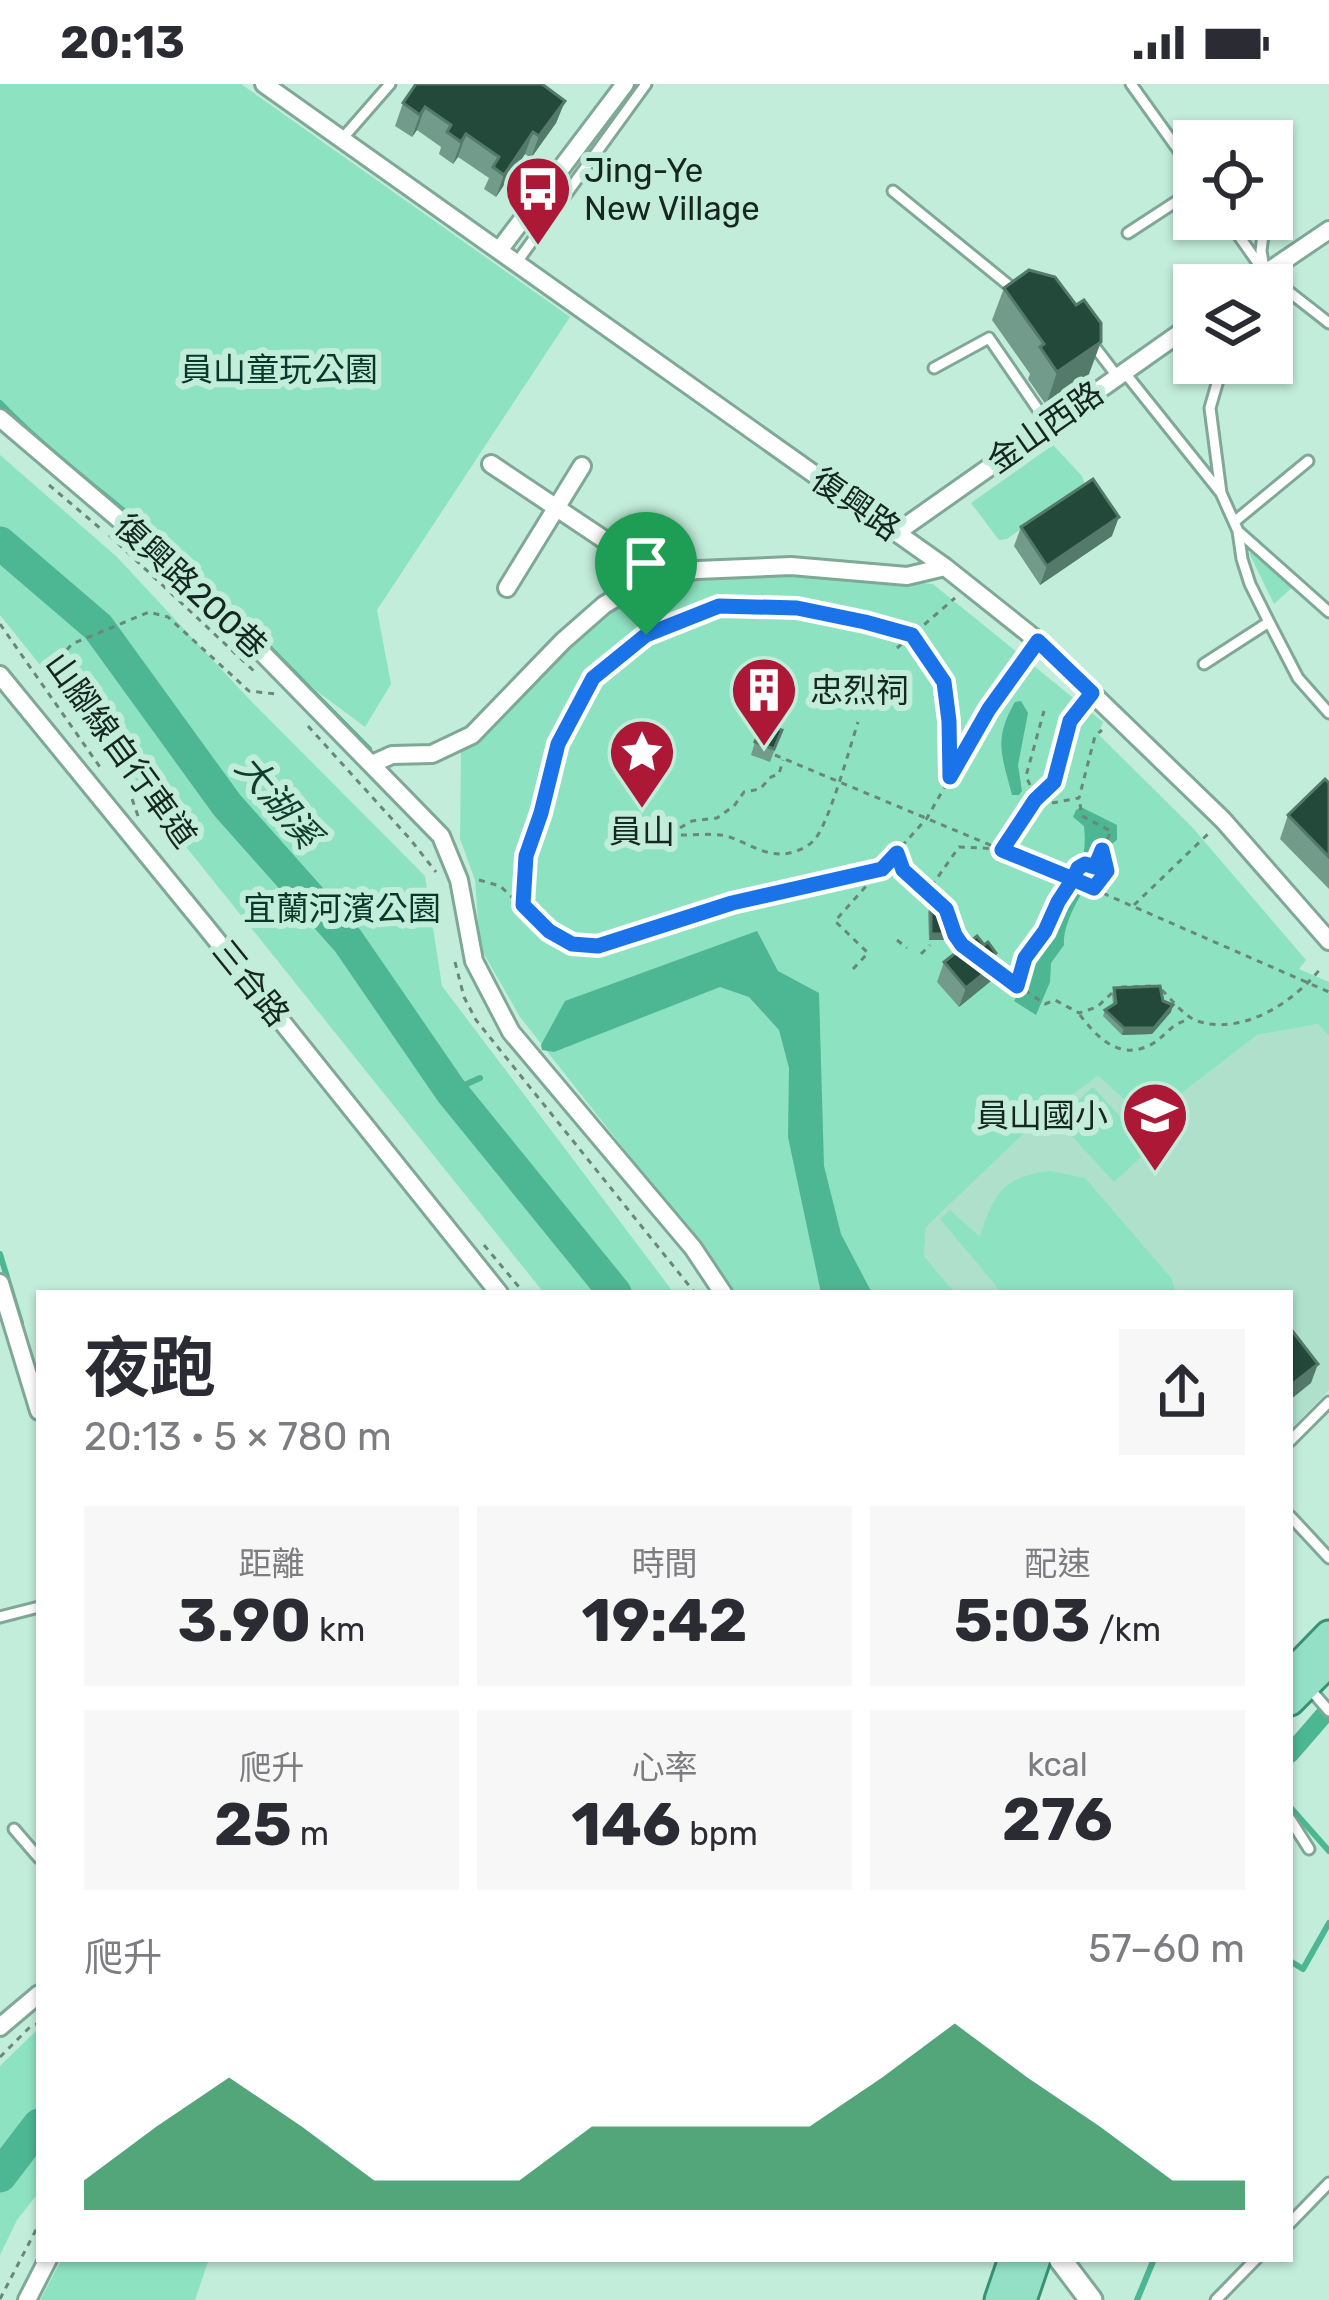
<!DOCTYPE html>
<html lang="zh-TW">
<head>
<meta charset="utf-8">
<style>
  :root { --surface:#fff; --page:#f7f7f7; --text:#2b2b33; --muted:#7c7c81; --accent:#0b8043 }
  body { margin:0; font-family:Rubik,"Noto Sans TC",sans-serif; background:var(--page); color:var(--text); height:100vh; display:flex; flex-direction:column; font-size:45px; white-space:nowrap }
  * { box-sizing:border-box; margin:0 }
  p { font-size:39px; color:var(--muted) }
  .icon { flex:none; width:66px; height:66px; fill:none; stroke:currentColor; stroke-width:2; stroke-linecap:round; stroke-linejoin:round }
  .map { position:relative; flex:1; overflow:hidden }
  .sheet { position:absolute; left:36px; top:1206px; width:1257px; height:972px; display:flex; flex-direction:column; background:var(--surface); border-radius:0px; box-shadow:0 3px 9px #0004 }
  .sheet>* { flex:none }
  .tools { position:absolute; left:1173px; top:36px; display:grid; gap:24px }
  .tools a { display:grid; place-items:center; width:120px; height:120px; border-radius:0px; background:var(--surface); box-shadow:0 3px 9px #0004; font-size:60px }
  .pin { position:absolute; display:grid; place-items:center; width:102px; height:102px; color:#fff; margin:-123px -51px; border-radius:50% 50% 50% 0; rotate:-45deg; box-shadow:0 0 12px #0007 }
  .pin .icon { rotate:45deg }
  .round { display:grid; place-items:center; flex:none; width:126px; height:126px; border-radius:0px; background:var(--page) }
  .overview { display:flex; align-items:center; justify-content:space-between; height:204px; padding:0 48px }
  h1 { font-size:66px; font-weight:700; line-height:90px }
  .stats { display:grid; grid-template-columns:repeat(3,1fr); gap:18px; height:204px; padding:12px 48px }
  .stats div { display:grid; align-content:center; border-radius:0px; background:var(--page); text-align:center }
  .stats b { font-size:60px; font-weight:700 }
  .stats small { font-size:33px; font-weight:400 }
  .stats p { font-size:33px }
  .chart { height:336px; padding:24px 48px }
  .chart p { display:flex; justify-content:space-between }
  .chart svg { width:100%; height:216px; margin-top:12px; fill:var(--accent); opacity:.7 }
  .status { display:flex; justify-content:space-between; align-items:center; height:84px; padding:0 60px; background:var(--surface); direction:ltr }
  .status svg { height:33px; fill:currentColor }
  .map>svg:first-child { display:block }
</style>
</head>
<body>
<div class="status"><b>20:13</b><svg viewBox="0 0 49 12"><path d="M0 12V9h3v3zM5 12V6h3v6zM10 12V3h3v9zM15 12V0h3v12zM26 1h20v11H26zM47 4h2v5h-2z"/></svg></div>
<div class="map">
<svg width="1329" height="2216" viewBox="0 0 1329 2216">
  <rect width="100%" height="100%" fill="#c3eddb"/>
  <path fill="#afe0cc" d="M 1318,940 L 1329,952 L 1329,1306 L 1290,1346 L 1290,1209 L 955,1209 L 924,1172 L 926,1143 L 1039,1035 L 1098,992 L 1147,1036 L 1257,951 Z"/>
  <path fill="#8de2c1" d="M 0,0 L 241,0 L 570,233 L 377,526 L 391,600 L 365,643 L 318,608 L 0,318 Z
    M 1053,361 L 1082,392 L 1085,400 L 1007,455 L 999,456 L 971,419 Z
    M 0,371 L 117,473 L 250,616 L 425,792 L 442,902 L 674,1209 L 544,1209 L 0,531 Z
    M 1253,468 L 1295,501 L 1274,520 L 1249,469 Z
    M 742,489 L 933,500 L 1103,638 L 1098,650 L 1192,743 L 1306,876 L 1299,885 L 1329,898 L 1329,952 L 1318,940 L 1257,951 L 1147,1036 L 1098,992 L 1039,1035 L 926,1143 L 924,1172 L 955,1209 L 732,1209 L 717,1183 L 520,933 L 480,863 L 475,796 L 460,755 L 461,664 L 508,623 L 605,528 L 632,511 L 665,498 Z
    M 1093,1003 L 1150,1065 L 1114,1098 L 1057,1036 Z
    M 1050,1087 L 1085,1094 L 1172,1195 L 1175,1209 L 1002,1209 L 940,1135 L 950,1126 L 980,1153 C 993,1110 1003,1093 1050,1087 Z
    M 39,1944 L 39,2108 L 17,2136 L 0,2171 L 0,1982 Z
    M 62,2175 L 209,2175 L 195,2216 L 40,2216 Z"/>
  <path fill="#4db692" d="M 1021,617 L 1028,629 L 1018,681 L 1022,707 L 1019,711 L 1012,711 C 1002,672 993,655 1015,618 Z
    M 1081,723 L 1117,741 L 1117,756 L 1108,763 L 1105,781 C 1087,795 1062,838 1064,861 L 1051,879 L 1050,898 L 1036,931 L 1014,917 C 1024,903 1027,890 1035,875 C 1059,831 1090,793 1084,742 L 1073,733 L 1076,726 Z
    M 757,847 L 778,887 L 819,909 L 824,1082 L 841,1150 L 872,1209 L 821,1209 L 788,1053 L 789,984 L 779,946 L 749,913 L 720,903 L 554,968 L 542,966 L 541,961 L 565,917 Z"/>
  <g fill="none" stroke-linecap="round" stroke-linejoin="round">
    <path stroke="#4db692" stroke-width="6" d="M 0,319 C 61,382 135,431 198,492
      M 0,464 L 3,462
      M 216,510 L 369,665
      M 451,1007 L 480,994
      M 0,1170 L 21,1239
      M 1290,1723 L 1329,1767
      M 1290,1877 L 1303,1885 L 1329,1839
      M 1137,2216 L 1154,2175"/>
    <path stroke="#4db692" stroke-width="18" d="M 1290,1670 L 1329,1625"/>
    <path stroke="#4db692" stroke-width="33" d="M 0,459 L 98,543 L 227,721 L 348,857 L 451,1007 L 615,1209
      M 0,2092 L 39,2041"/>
    <g stroke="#80a897" stroke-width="15">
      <path id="service" d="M 1131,0 L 1194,88
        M 342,55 L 390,0
        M 893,107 L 1017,208
        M 1227,135 L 1265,189 L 1329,239
        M 1128,149 L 1194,106
        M 517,178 L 646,0
        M 1264,184 L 1261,167 L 1265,135
        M 1091,258 L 1117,292
        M 934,284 L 989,254 L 1048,340
        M 1125,289 L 1221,409 L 1238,447 L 1242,475 L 1250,500 L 1269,538 L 1298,594 L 1329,629
        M 1221,409 L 1210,324 L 1223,279
        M 1234,438 L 1308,377
        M 1238,447 L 1329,528
        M 1204,580 L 1269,538
        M 1039,713 L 1054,698 L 1070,637 L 1092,609
        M 1290,1357 L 1329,1318
        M 1290,1432 L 1329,1474
        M 0,1533 L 39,1523
        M 1310,1605 L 1329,1627
        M 1290,1735 L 1309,1765
        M 14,1745 L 39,1774
        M 1290,2139 L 1329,2099
        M 1216,2216 L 1256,2175"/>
    </g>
    <g stroke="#80a897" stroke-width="22">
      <path id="minor" d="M 264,0 L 945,483 L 1038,557 L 1223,736 L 1329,857
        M 500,165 L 625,0
        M 1248,201 L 1329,146
        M 0,334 L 195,500 L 441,752 L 459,796 L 474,877 L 511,948 L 693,1164 L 723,1209
        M 491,380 L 660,493
        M 896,449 L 1194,239
        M 507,504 L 582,382
        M 0,591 L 206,843 L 499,1209
        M 372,680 L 392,671 L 432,670 L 472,651 L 563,557 L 604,521 L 634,503 L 660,493 L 697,486 L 791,482 L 907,492 L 945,483
        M 0,1199 L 39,1327
        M 0,1943 L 39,1910
        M 27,2216 L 48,2175"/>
    </g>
    <g stroke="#80a897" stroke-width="27">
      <path id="tertiary" d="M 1060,2175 L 1091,2216"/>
    </g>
    <g stroke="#389274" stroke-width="33">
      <path id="primary" d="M 1290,1591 L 1329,1551
        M 1290,1617 L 1329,1578
        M 999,2216 L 1013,2175
        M 1022,2216 L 1036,2175"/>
    </g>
    <path stroke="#6a877b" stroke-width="3" stroke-dasharray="6 6" stroke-linecap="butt" d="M 49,401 L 101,445
      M 109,451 L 255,588
      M 0,540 L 102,686
      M 897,564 L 955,514
      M 308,642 L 410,755 L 436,788
      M 775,671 L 995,763
      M 1030,701 L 1026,692 L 1044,627
      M 1052,719 L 1079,714 L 1095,652 L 1102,646
      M 138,732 L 116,669 L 58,590 L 58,576 L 72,560 L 149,528 L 168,533 L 249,607 L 276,610
      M 669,750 C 687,753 709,748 726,752 C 745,757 760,770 781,770 C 792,770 808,764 815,755 C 829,739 850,663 858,638
      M 647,751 L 642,742 L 632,743 L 636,758 L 651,749 L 669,750 L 692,737 L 717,734 L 734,722 L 744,708 L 760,705 L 771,693 L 779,690 L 783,676
      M 1004,766 L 1329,908
      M 898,771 L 903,786 L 928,807
      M 479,796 L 500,802 L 549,847 L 572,860 L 598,862 L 732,819 L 882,785
      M 1095,803 L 1107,787 L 1119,781
      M 941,820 L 928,807 L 959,763 L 1002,765 L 1029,725
      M 523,821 L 526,772 L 541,729 L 558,660 L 593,594 L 647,551 L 719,522 L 797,524 L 865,538 L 912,551 L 944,598 L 949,637 L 950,693
      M 1134,821 L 1209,749
      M 947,828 L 955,851 L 963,862
      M 897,856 L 907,864
      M 921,870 L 930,861
      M 455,878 L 464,913 L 476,936 L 695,1209
      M 853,885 L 868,869 L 835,837 L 927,734 L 989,625 L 1026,574
      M 995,886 L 1045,920 L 1055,916 L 1079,929 L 1097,923 L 1113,908
      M 1017,900 L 1025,874 L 1045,847 L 1079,784 L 1085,780 L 1095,783 L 1111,747 L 1082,732 L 1079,714
      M 1121,903 L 1153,902
      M 1162,906 C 1172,916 1184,932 1197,937 C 1243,952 1294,918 1321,884
      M 1080,931 C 1096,952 1118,976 1148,962 C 1165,955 1170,938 1190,936
      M 484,1161 L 524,1209
      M 0,1973 L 29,1944 L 39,1939
      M 0,2215 L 39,2140"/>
    <use href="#service" stroke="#fff" stroke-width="9"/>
    <use href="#minor" stroke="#fff" stroke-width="16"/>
    <use href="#tertiary" stroke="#fff" stroke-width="21"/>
    <use href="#primary" stroke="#93e0c7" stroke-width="27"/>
  </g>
  <path fill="#739b8b" d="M 565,17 L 556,39 L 531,74 L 525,70 L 496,113 L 484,105 L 489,94 L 458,73 L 453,80 L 439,70 L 441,63 L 417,46 L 412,53 L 395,42 L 403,19 Z
    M 1004,204 L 1089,290 L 1046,321 L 1028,295 L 1030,290 L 992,236 Z
    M 1021,443 L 1112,452 L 1040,501 L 1014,462 Z
    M 782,646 L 770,678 L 751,671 L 755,658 Z
    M 1329,699 L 1329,805 L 1280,755 L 1288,731 Z
    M 931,821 L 948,850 L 945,856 L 929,856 L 928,828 Z
    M 995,873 L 998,878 L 991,897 L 959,923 L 937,898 L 944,878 Z
    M 1114,904 L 1163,917 L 1171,928 L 1152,950 L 1122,951 L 1103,932 L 1105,926 L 1113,921 L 1112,910 Z"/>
  <path fill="#537a6b" d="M 565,17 L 556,39 L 531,74 L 539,52 Z
    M 425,23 L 417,46 L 412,53 L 420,31 Z
    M 533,48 L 525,70 L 496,113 L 504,91 Z
    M 466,50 L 458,73 L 453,80 L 461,58 Z
    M 1101,258 L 1089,290 L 1046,321 L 1057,288 Z
    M 1119,433 L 1112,452 L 1040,501 L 1047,482 Z
    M 931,850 L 948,850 L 945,856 L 929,856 Z
    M 996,869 L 991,884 L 998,878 L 991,897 L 959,923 L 966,904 Z
    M 1173,921 L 1171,928 L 1152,950 L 1122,951 L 1124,944 Z
    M 1318,1280 L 1311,1299 L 1290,1316 L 1290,1302 Z"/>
  <path fill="#23493b" stroke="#537a6b" stroke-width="3" d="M 416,0 L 542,0 L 565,17 L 539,52 L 533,48 L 504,91 L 493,83 L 499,73 L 466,50 L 461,58 L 447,48 L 451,41 L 425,23 L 420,31 L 403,19 Z
    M 1029,186 L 1055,193 L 1076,221 L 1084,216 L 1101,239 L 1101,258 L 1057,288 L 1040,263 L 1044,260 L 1004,204 Z
    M 1093,395 L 1119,433 L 1047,482 L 1021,443 Z
    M 763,639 L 782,646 L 774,665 L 755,658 Z
    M 1325,695 L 1329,699 L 1329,773 L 1288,731 Z
    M 931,821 L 947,821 L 948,850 L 931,850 Z
    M 977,852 L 984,861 L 988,858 L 996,869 L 993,871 L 998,878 L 966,904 L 944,878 Z
    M 1160,902 L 1163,917 L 1173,921 L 1154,944 L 1124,944 L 1105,926 L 1116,919 L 1114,904 Z
    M 1290,1244 L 1318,1280 L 1290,1302 Z"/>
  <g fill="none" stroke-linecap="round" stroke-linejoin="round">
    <g stroke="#fff" stroke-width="24">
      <path id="route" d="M 646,551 L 719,522 L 797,524 L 865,538 L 912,551 L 944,598 L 949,637 L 950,693 L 989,625 L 1038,557 L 1092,609 L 1070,637 L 1054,698 L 1035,716 L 1002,766 L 1073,795 L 1078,784 L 1085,780 L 1095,783 L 1102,766 L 1107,787 L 1094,804 L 1073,795 L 1058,818 L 1045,847 L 1025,874 L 1017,902 L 962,861 L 955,851 L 946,825 L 903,786 L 897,769 L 882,785 L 732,819 L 598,862 L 572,860 L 549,847 L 523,821 L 526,772 L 541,729 L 558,660 L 593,594 L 646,551"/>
    </g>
    <use href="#route" stroke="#1a73e8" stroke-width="15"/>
  </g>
  <defs>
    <g id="bus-pin" transform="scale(3.45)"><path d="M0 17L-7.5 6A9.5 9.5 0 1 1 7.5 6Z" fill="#ad1837" stroke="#c3eddb"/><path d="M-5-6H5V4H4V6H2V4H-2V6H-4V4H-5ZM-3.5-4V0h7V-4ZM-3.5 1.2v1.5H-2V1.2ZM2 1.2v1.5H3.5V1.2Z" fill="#fff"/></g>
    <g id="building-pin" transform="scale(3.45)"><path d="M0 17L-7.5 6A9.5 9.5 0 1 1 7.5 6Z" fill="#ad1837" stroke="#c3eddb"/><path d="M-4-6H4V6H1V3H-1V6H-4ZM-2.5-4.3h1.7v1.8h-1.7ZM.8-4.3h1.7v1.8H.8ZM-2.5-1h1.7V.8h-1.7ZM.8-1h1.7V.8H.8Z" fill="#fff"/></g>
    <g id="sight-pin" transform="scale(3.45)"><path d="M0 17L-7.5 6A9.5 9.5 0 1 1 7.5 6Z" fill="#ad1837" stroke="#c3eddb"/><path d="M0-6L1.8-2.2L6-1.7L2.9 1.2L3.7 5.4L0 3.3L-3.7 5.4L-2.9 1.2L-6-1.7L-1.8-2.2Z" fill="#fff"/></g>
    <g id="school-pin" transform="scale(3.45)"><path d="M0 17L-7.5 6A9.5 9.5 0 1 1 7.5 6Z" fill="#ad1837" stroke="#c3eddb"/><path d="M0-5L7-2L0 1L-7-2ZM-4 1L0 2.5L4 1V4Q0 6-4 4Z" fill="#fff"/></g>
  </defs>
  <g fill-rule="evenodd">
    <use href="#bus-pin" x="538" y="105"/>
    <use href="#building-pin" x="764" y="606"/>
    <use href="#sight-pin" x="642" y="668"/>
    <use href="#school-pin" x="1155" y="1031"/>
  </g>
  <g text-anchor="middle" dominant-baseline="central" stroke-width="12" stroke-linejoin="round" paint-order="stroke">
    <g font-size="33" fill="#162620" stroke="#c3eddb" text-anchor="start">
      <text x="584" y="86">Jing-Ye<tspan x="584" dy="38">New Village</tspan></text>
      <text x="810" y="606">忠烈祠</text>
      <text x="642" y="747" text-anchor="middle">員山</text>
      <text x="1108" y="1031" text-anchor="end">員山國小</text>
    </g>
    <g font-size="33" fill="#083829" stroke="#c3eddb">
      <text x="279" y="285">員山童玩公園</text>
      <text x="342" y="824">宜蘭河濱公園</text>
    </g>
    <g font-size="33" fill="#162620" stroke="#c3eddb">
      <text transform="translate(1045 343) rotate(-35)">金山西路</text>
      <text transform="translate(856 420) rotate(35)">復興路</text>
      <text transform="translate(191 502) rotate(43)">復興路200巷</text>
      <text transform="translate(121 666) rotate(54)">山腳線自行車道</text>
      <text transform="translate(251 899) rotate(51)">三合路</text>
    </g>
    <g font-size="36" font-style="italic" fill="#0f3d2e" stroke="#c3eddb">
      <text transform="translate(278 717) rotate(50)">大湖溪</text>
    </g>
  </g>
</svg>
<div class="tools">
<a><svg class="icon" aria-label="locate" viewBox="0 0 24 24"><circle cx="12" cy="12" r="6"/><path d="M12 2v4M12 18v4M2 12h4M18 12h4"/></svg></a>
<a><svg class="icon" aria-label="layers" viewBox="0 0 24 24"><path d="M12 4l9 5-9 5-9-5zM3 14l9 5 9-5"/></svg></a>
</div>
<div class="pin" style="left:646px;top:551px;background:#1e9e55"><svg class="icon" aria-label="arrive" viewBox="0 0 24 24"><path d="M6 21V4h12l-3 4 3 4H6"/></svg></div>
<section class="sheet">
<div class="overview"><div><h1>夜跑</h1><p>20:13 · 5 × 780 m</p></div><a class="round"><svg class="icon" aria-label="share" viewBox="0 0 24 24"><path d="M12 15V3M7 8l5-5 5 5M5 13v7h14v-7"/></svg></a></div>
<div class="stats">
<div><p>距離</p><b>3.90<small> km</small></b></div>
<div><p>時間</p><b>19:42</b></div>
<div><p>配速</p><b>5:03<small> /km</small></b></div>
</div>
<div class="stats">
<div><p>爬升</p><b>25<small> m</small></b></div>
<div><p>心率</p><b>146<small> bpm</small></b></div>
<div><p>kcal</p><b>276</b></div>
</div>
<div class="chart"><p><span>爬升</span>57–60 m</p>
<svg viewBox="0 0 160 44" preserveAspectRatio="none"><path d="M0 44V38L10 27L20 17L30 27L40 38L50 38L60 38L70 27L80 27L90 27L100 27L110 17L120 6L130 17L140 27L150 38L160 38V44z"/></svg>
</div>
</section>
</div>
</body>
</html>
